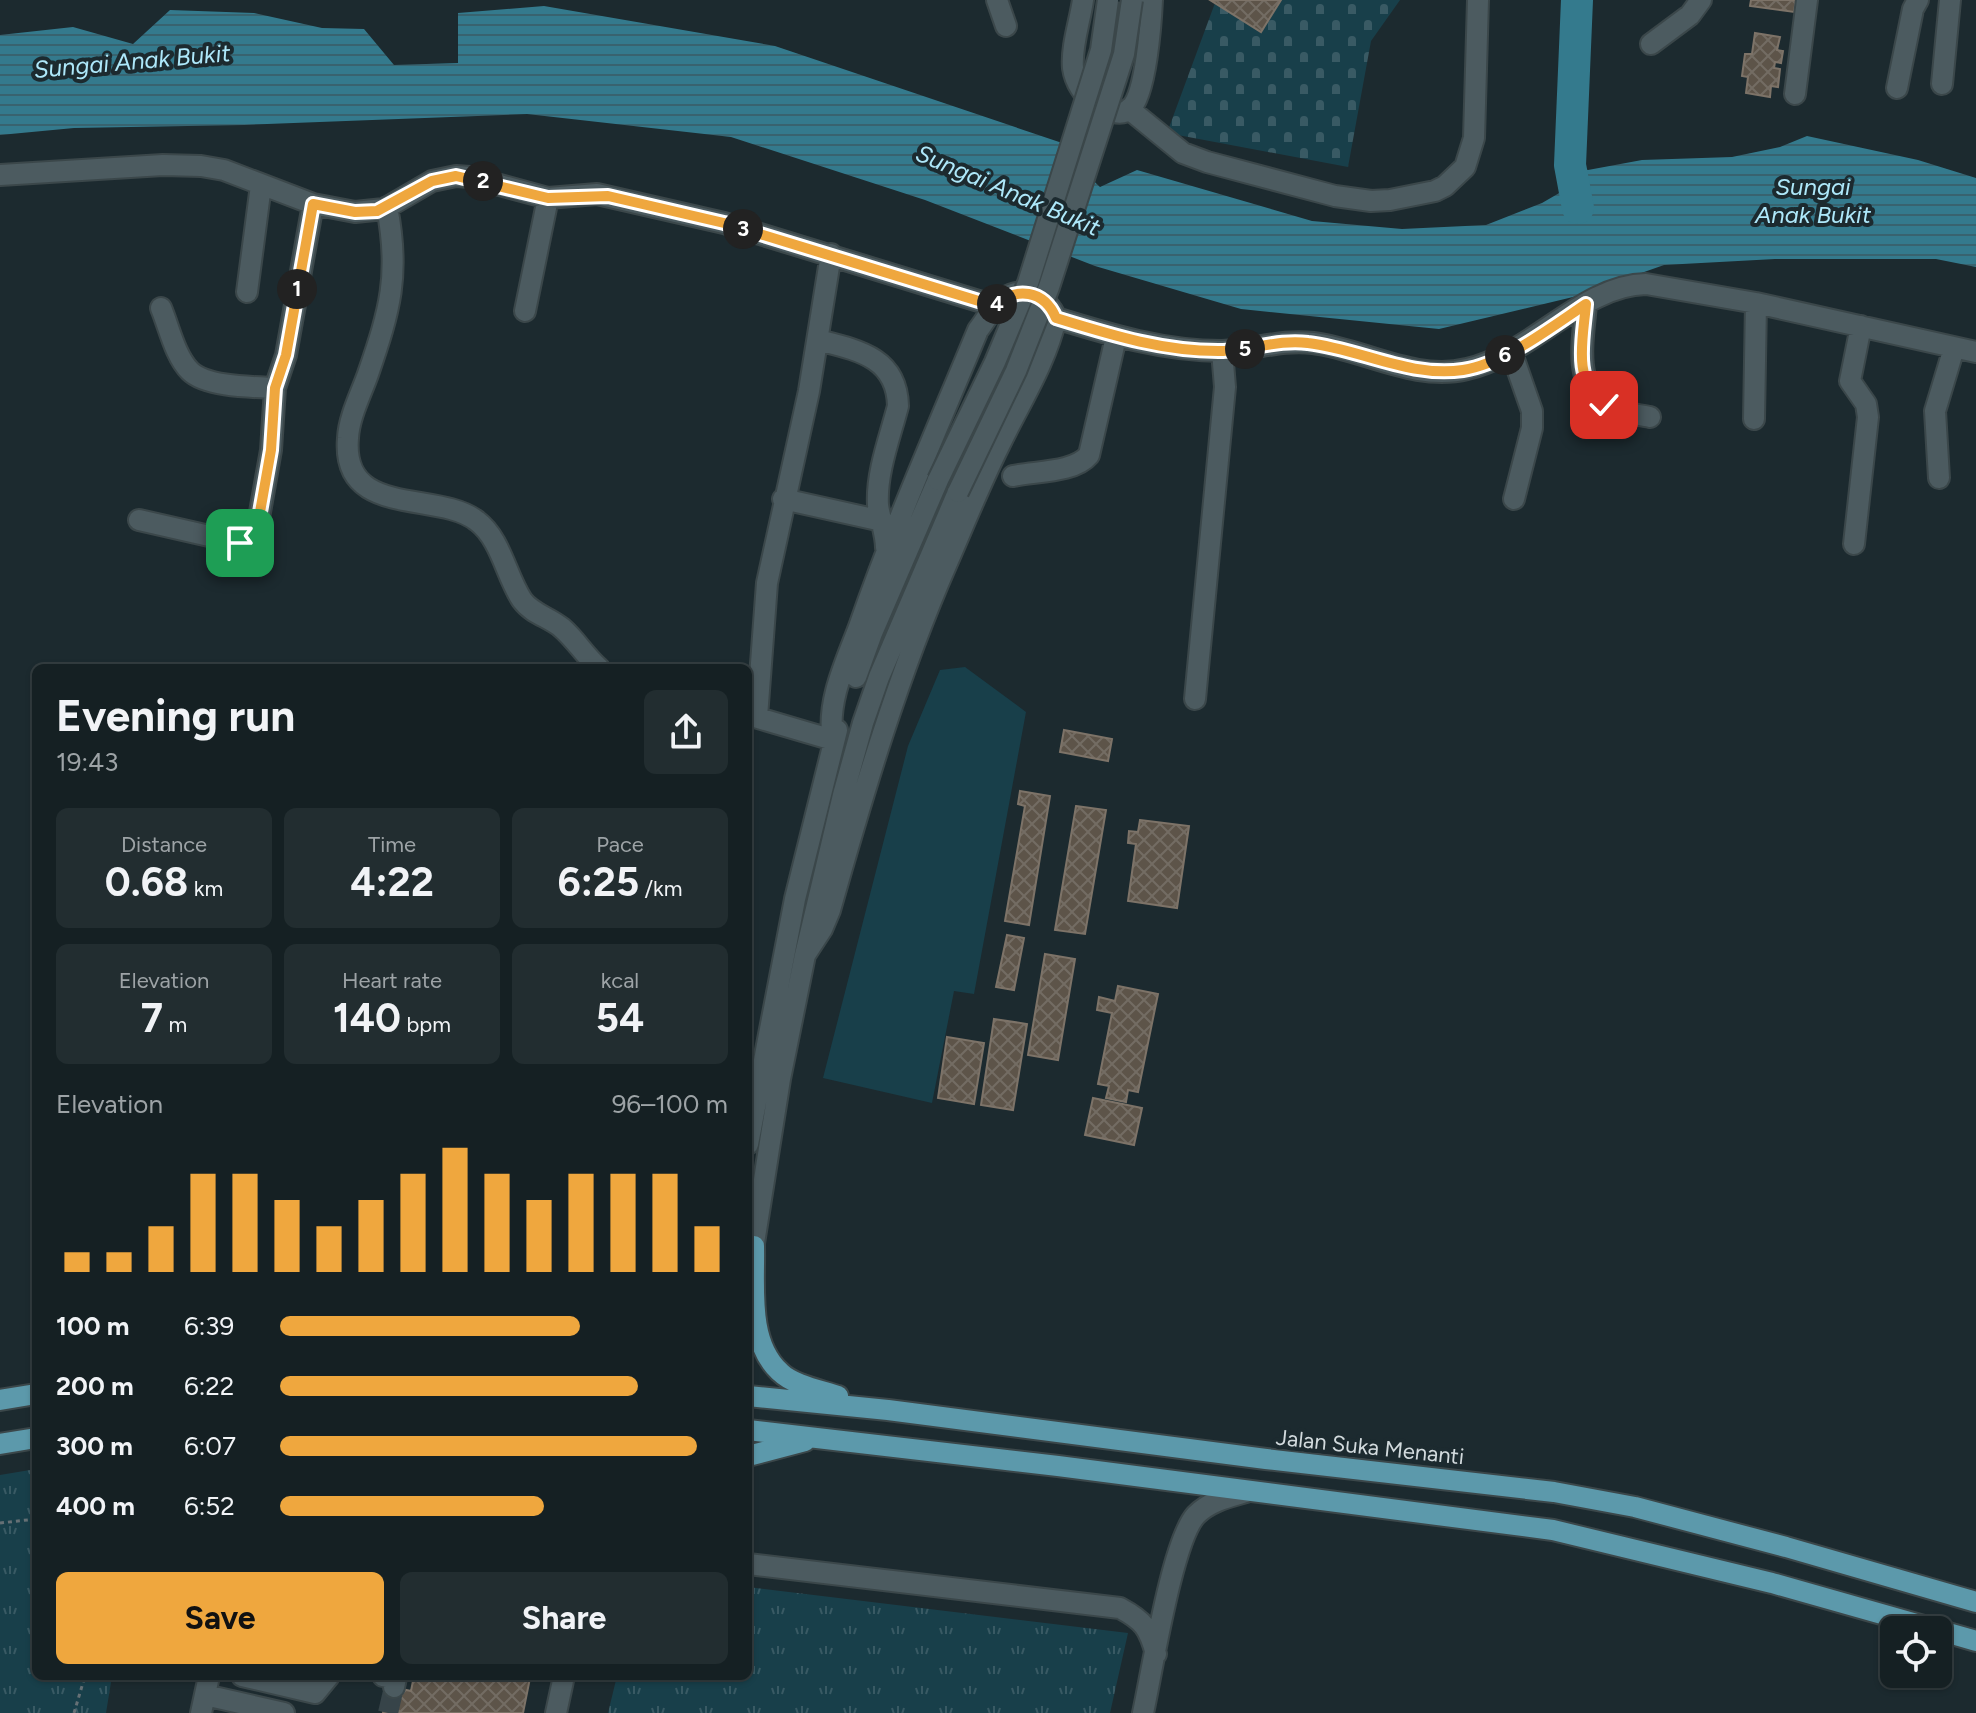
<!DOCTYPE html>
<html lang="en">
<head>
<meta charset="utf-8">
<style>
  :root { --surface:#152023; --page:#222d30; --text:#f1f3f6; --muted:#9da3a6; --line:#343e41; --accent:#efa73e }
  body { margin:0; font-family:Figtree,sans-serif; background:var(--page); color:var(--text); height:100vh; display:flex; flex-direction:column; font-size:30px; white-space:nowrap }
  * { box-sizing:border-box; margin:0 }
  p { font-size:26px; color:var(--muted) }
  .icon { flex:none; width:44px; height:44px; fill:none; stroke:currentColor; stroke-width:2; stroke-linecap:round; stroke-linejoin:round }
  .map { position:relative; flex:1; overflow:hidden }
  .panel { position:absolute; left:32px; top:664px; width:720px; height:1016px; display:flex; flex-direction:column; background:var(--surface); border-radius:12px; box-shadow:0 2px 6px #0004,0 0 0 2px var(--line) }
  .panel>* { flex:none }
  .tools { position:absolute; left:1880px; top:1616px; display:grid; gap:16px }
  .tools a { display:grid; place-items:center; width:72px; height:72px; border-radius:12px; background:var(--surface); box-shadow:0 2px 6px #0004,0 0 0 2px var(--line); font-size:40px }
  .pin { position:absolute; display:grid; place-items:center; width:68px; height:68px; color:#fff; margin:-34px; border-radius:16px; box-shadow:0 4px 12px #0006 }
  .km { position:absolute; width:40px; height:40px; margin:-20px; border-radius:50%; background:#222; color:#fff; font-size:22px; line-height:40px; text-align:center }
  .round { display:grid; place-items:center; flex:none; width:84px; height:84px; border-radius:12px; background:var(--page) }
  .headline { display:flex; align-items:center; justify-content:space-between; height:136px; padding:0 24px }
  h1 { font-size:44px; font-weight:700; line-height:60px }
  .metrics { display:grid; grid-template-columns:repeat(3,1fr); gap:12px; height:136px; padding:8px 24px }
  .metrics div { display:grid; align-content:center; border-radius:12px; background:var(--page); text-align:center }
  .metrics b { font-size:40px; font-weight:700 }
  .metrics small { font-size:22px; font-weight:400 }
  .metrics p { font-size:22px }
  .chart { height:224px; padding:16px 24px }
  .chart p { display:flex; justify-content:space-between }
  .chart svg { width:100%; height:144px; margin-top:8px; stroke:var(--accent); stroke-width:6 }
  .button { display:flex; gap:16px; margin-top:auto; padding:16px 24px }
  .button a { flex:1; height:92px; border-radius:12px; background:var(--accent); color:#111; font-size:32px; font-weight:700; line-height:92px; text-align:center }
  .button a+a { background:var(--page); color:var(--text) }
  ul { padding:0 24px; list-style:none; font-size:26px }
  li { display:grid; grid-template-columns:128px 96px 1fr; align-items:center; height:60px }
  li i { height:20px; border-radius:10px; background:var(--accent) }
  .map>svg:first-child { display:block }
</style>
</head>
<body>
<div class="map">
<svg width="1976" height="1713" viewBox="0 0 1976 1713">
  <defs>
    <pattern id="grass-tufts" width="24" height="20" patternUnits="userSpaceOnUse" patternTransform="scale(2)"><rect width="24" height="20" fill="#183f4a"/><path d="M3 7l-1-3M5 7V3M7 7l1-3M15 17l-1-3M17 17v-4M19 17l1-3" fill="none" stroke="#395a64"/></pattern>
    <pattern id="cemetery-stones" width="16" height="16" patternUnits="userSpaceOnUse" patternTransform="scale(2)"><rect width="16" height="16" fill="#183f4a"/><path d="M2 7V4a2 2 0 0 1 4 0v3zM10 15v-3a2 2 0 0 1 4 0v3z" fill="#395a64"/></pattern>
    <pattern id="water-rules" width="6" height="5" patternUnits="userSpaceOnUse" patternTransform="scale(2)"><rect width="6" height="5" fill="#347a8d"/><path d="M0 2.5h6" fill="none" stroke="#38636f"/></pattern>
    <pattern id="building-cross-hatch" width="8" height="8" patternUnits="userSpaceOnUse" patternTransform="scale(2)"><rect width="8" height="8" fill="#5d5449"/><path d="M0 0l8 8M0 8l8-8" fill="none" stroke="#736c63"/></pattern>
  </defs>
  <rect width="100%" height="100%" fill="#1c2a2f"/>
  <path fill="url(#grass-tufts)" d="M 36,1469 L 36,1676 L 112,1676 L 106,1713 L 0,1713 L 0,1475 Z
    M 748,1587 L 1128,1633 L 1110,1713 L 608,1713 L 617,1676 L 748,1676 Z"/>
  <path fill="url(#cemetery-stones)" d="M 1281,0 L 1400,0 L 1371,41 L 1348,167 L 1167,133 L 1215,3 L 1261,32 Z"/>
  <path fill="#183f4a" d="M 965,667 L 1026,712 L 974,994 L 954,991 L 932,1103 L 823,1078 L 908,746 L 940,670 Z"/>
  <path fill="url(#water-rules)" d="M 544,6 L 775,46 L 1080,149 L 1081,169 L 1100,187 L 1137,170 L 1312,221 L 1402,229 L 1486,225 L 1542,203 L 1561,192 L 1570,165 L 1588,170 L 1642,160 L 1732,157 L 1780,147 L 1807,136 L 1918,160 L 1976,178 L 1976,267 L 1936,259 L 1775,259 L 1664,265 L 1573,297 L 1439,329 L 1241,309 L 1095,266 L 925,200 L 731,137 L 527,114 L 244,125 L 74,128 L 0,135 L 0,35 L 73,27 L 133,44 L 170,10 L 254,13 L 322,28 L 364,29 L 394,65 L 458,63 L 458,13 Z"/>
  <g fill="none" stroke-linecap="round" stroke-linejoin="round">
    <path stroke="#347a8d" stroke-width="32" d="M 1577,0 L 1570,165 L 1578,208"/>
  </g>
  <path fill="url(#building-cross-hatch)" stroke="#7d7368" stroke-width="2" d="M 1210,0 L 1281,0 L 1261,32 Z
    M 1751,0 L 1796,0 L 1794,12 L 1750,6 Z
    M 1755,33 L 1780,37 L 1777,50 L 1783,51 L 1781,63 L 1775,62 L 1774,68 L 1780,69 L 1778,87 L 1771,86 L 1770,97 L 1746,93 L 1748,77 L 1742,76 L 1745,54 L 1752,54 Z
    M 1064,730 L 1112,739 L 1108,761 L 1060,752 Z
    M 1020,791 L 1050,796 L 1029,925 L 1005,921 L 1025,806 L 1018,804 Z
    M 1076,806 L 1106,810 L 1085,934 L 1055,930 Z
    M 1140,820 L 1189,826 L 1177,908 L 1128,901 L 1136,844 L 1128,843 L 1129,831 L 1138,832 Z
    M 1007,935 L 1024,938 L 1014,990 L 996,987 Z
    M 1045,954 L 1075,959 L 1058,1060 L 1028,1055 Z
    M 1118,986 L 1158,994 L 1138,1092 L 1128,1090 L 1126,1102 L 1106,1098 L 1109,1086 L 1098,1084 L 1112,1013 L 1097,1010 L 1099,997 L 1115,1001 Z
    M 994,1019 L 1027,1024 L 1013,1110 L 981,1105 Z
    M 947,1037 L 984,1043 L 974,1104 L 938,1098 Z
    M 1093,1098 L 1142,1108 L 1134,1145 L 1085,1135 Z
    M 414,1676 L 523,1676 L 530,1678 L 523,1713 L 383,1713 L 388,1686 L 411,1691 Z"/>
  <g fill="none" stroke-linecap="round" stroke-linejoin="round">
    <path stroke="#374449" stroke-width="20" stroke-dasharray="20 10" stroke-linecap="butt" d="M 388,1713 L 394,1687"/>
    <g stroke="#3b474a" stroke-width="24">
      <path id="minor" d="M 997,0 L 1006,26
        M 1083,0 C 1080,21 1071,47 1073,68 C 1075,82 1084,96 1095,104 C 1104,110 1121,117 1130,109 C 1146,95 1151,22 1152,0
        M 1651,44 L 1690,15 L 1701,0
        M 1942,84 L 1950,0
        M 1897,88 L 1913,9 L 1918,0
        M 1795,94 L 1807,0
        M 1129,109 L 1183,153 L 1207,162 L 1335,196 L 1371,201 L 1390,200 L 1435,191 L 1445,186 L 1465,167 L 1474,138 L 1478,0
        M 0,175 L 163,165 L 201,166 L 224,170 L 313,204 L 355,212 L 384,209 L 432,181 L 456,176 L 470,177 L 548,198 L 597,194 L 724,223 L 995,306
        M 387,207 C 400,275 390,310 368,374 C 361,394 349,417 348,438 C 341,519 438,490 477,521 C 501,539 506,576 522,600 C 532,614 549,617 562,628 C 576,640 585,656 599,668
        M 247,292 L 261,185
        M 1586,304 C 1583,343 1570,397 1620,411 C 1629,414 1640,415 1650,417
        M 161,308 C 169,327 175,356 190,371 C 206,387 253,387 275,388 L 286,355 L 313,204
        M 525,311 L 548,198
        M 1056,318 C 1111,335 1164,351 1222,351 C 1253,350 1282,339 1313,343 C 1363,349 1415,382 1467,369 C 1531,355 1582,285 1646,284 L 1756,303 L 1976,352
        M 818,340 C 857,350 897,357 898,406 C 890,437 876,473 878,505 C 880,520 886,533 886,548
        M 1511,351 L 1532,411 L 1532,428 L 1514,499
        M 1754,419 L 1756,303
        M 1013,476 C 1035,471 1074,473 1089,455 L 1116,337
        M 1939,478 L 1935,411 L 1954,348
        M 783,499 L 882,521
        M 139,520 L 240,543 L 251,540 L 257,529 L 271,450 L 275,388
        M 1854,544 L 1868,417 L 1866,404 L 1850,381 L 1861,326
        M 856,677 L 872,633 L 938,480
        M 1195,699 L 1225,387 L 1222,351
        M 748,715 L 833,740 C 826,702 846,662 859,627 C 894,526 937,429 978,330 C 986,320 992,307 1003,299 C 1024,284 1047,297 1056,318 C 1046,363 1019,404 999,446 C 980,484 964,524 947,563 C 898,675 863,793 830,910 L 822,929 L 805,955
        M 757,717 L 767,583 L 809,391 L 831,254
        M 748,1144 L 795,899 L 837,730
        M 751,1262 L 780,1079 L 805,955 L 843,795 L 863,723 L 879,677 L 958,492
        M 748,1564 L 1120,1608 C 1144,1621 1149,1628 1156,1654
        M 242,1676 L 315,1693 L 329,1676
        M 383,1676 L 396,1678 L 394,1687
        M 205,1695 L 284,1713
        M 201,1713 L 209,1676
        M 556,1713 L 564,1676
        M 1143,1713 C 1152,1672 1172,1541 1196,1515 C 1210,1501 1229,1497 1246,1492"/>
    </g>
    <g stroke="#3b474a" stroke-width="24">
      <path id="major" d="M 754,1246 C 755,1286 747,1342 780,1372 C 793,1385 820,1390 838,1396
        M 748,1396 L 888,1410 L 1266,1459 L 1554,1492 L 1635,1507 L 1786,1547 L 1976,1602
        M 0,1400 L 36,1394
        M 748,1430 L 1058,1466 L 1553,1530 L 1772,1583 L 1938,1630
        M 0,1444 L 36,1438
        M 748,1456 L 805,1441
        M 1938,1630 L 1976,1641"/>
    </g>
    <path stroke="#657075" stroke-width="3" stroke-dasharray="4 4" stroke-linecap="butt" d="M 0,1523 L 36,1519
      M 74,1713 L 85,1676"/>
    <use href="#minor" stroke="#4c5b60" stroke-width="20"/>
    <use href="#major" stroke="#5c99ab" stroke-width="20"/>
    <g stroke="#3b474a" stroke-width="24" stroke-linecap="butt">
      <path id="minor-bridge" d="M 938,480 L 995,362 L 1028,283 L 1101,50 L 1108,0
        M 958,492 L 1016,371 L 1049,287 L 1124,54 L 1132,0"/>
    </g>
    <use href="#minor-bridge" stroke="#4c5b60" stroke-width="20"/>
  </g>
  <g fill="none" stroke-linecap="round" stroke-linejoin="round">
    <g stroke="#fff" stroke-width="16">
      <path id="route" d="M 240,543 L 251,540 L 257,529 L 271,450 L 275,388 L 286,355 L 313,204 L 355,212 L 377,211 L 432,181 L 456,176 L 548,198 L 608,196 L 724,223 L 995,306 C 1016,286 1044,290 1056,318 C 1111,335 1165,352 1223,351 C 1251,350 1280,339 1308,343 C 1360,349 1410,378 1463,370 C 1504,364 1553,326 1586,304 C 1583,340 1572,379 1604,405"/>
    </g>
    <use href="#route" stroke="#efa73e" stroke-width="10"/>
  </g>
  <g text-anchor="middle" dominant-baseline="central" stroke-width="8" stroke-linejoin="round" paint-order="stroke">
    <g font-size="22" fill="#d2dadd" stroke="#1c2a2f">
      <text transform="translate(1370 1447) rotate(6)">Jalan Suka Menanti</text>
    </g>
    <g font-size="24" font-style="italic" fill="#aee8fa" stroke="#1c2a2f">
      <text transform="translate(132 61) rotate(-5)">Sungai Anak Bukit</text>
      <text x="1813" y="186">Sungai<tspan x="1813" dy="28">Anak Bukit</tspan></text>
      <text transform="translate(1008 190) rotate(23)">Sungai Anak Bukit</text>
    </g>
  </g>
</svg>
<div class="tools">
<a><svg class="icon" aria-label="locate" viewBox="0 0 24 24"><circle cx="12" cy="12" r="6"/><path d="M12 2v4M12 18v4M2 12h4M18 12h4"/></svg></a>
</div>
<div class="pin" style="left:240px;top:543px;background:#1e9e55"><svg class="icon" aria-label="arrive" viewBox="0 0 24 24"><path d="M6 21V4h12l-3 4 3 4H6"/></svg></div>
<div class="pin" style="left:1604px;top:405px;background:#d93025"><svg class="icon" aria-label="check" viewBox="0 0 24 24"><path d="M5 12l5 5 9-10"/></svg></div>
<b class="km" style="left:297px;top:289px">1</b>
<b class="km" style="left:483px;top:181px">2</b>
<b class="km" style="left:743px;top:229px">3</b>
<b class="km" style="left:997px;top:304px">4</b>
<b class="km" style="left:1245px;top:349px">5</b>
<b class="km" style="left:1505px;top:355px">6</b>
<section class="panel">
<div class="headline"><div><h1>Evening run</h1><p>19:43</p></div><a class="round"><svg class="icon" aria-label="share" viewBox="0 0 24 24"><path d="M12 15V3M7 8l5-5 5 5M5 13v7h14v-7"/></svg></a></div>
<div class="metrics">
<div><p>Distance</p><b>0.68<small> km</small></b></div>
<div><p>Time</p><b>4:22</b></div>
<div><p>Pace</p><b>6:25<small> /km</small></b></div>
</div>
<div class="metrics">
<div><p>Elevation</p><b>7<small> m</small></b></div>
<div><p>Heart rate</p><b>140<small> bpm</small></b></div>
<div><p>kcal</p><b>54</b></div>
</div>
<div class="chart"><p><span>Elevation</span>96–100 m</p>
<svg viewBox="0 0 160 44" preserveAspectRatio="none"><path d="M5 44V38M15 44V38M25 44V30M35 44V14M45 44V14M55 44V22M65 44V30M75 44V22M85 44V14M95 44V6M105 44V14M115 44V22M125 44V14M135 44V14M145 44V14M155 44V30"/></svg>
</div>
<ul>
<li><b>100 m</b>6:39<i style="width:67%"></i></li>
<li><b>200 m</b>6:22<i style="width:80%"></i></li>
<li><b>300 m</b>6:07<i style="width:93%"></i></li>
<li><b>400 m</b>6:52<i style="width:59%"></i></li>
</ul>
<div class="button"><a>Save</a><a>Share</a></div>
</section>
</div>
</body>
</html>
